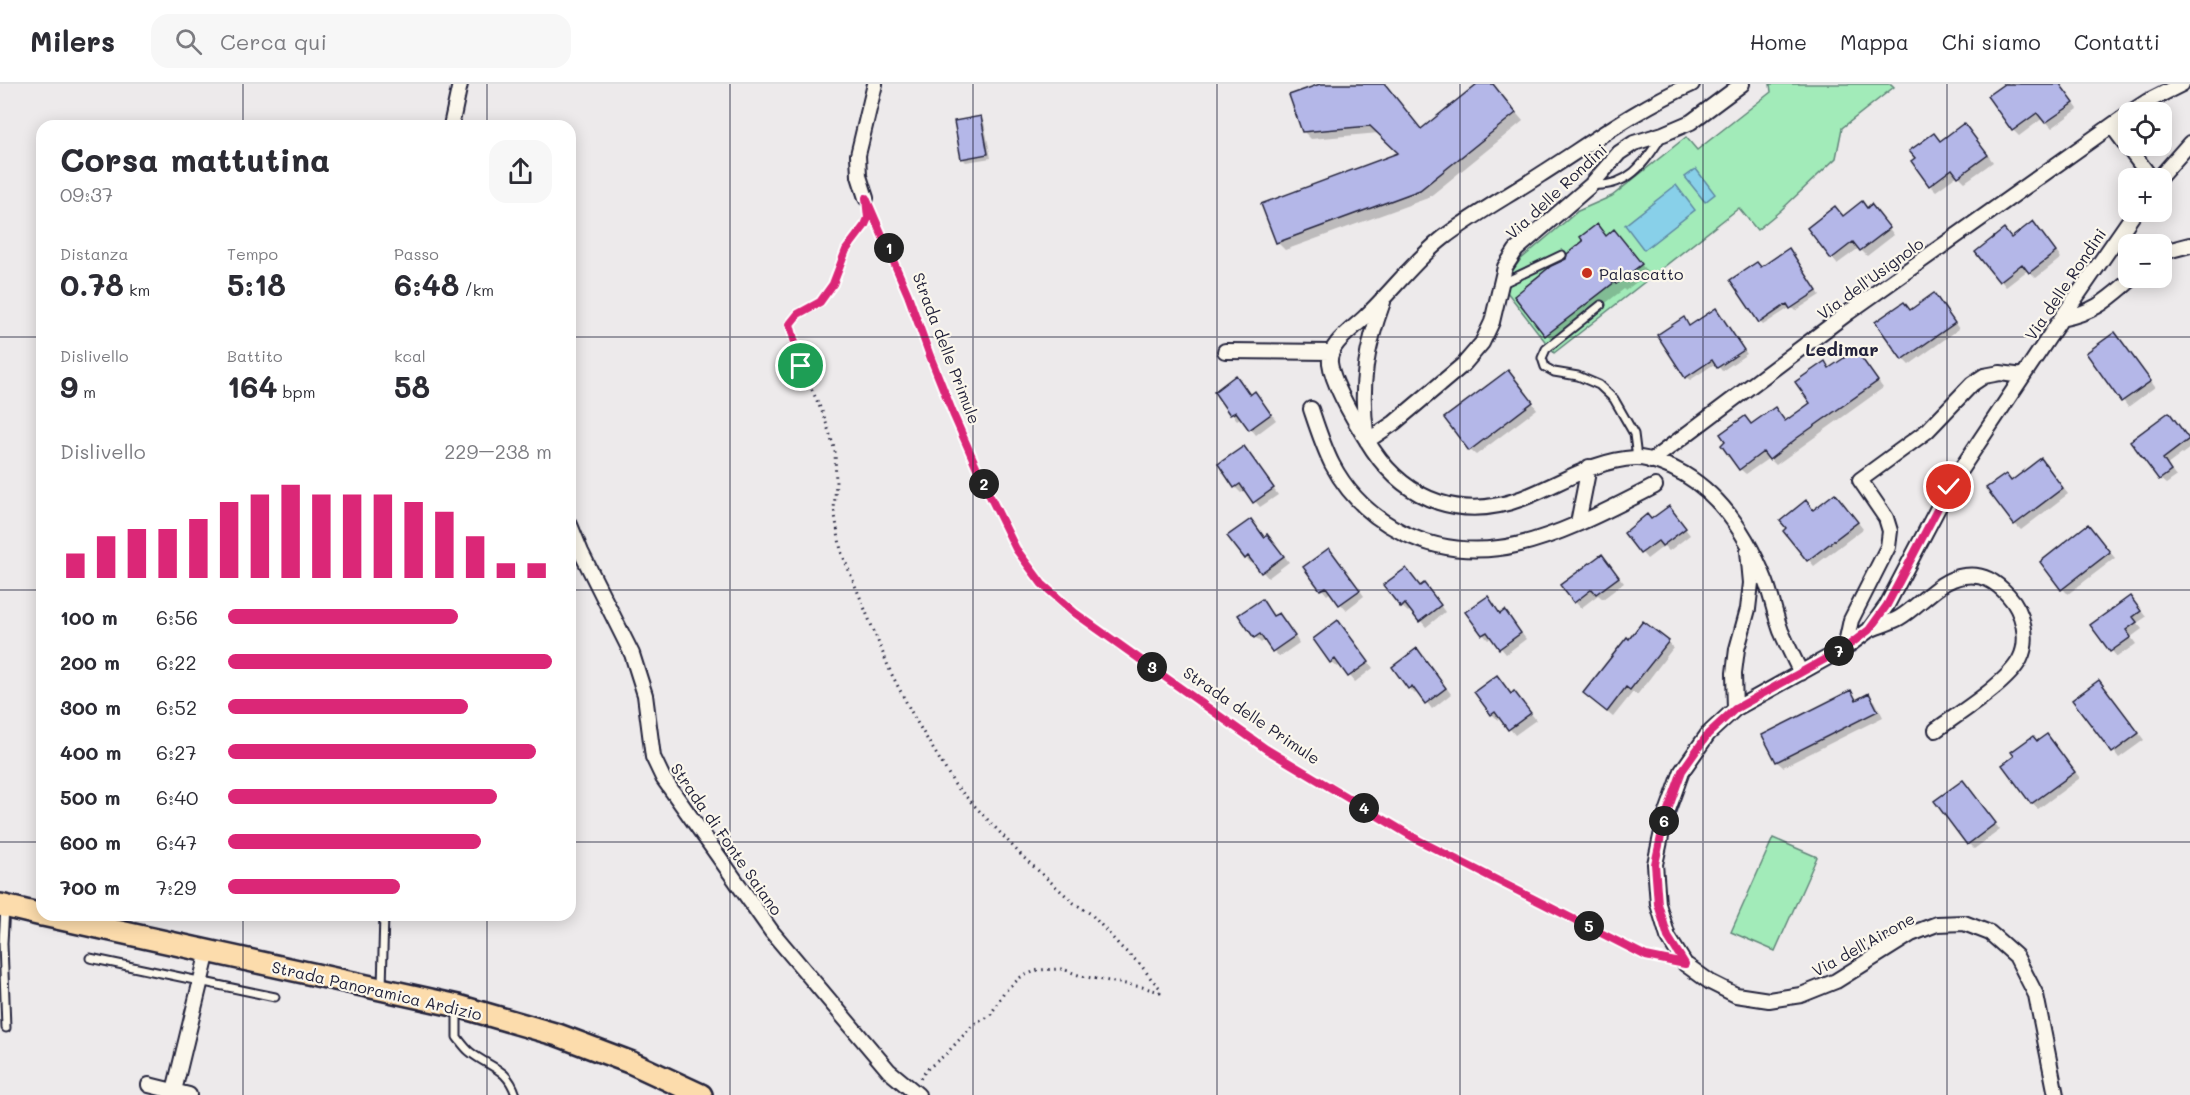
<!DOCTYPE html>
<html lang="it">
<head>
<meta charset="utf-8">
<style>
  :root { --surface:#fff; --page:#f7f7f7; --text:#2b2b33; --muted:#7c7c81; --line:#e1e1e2; --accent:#db2777 }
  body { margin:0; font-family:Mali,sans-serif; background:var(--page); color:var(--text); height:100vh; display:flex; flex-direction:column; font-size:22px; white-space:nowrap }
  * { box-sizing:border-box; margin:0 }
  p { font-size:20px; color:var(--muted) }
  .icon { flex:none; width:33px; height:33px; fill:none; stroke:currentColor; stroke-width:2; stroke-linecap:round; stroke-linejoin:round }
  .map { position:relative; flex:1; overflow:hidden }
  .sheet { position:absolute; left:36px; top:36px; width:540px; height:801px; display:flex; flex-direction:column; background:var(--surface); border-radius:18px; box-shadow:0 3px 15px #0003 }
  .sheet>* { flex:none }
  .controls { position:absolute; left:2118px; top:18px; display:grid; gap:12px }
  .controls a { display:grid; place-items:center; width:54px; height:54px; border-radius:12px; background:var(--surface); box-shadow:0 3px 15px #0003; font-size:30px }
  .pin { position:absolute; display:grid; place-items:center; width:51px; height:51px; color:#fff; margin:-26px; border:3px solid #fff; border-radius:50%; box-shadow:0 2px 6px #0007 }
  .km { position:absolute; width:30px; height:30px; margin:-15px; border-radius:50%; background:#222; color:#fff; font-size:16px; line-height:30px; text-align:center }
  .round { display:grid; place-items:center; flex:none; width:63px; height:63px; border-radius:18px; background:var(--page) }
  .headline { display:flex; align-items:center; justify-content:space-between; height:102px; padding:0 24px }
  h1 { font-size:33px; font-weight:700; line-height:45px }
  .stats { display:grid; grid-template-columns:repeat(3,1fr); gap:9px; height:102px; padding:6px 24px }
  .stats div { display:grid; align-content:center }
  .stats b { font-size:30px; font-weight:700 }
  .stats small { font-size:16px; font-weight:400 }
  .stats p { font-size:16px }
  .chart { height:168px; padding:12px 24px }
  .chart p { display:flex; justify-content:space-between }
  .chart svg { width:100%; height:108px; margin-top:6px; stroke:var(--accent); stroke-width:6 }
  ul { padding:0 24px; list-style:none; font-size:20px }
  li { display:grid; grid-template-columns:96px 72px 1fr; align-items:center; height:45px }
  li i { height:15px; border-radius:8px; background:var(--accent) }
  header { display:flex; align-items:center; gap:36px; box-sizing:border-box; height:84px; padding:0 30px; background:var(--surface); border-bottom:2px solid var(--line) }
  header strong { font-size:28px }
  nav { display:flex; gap:33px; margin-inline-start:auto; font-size:21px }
  .search { width:420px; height:54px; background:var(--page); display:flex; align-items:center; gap:15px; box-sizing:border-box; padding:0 21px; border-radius:18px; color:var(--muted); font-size:22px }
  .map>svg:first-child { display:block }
</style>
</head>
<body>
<header>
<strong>Milers</strong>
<div class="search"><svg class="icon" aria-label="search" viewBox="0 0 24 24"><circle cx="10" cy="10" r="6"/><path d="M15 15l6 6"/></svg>Cerca qui</div>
<nav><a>Home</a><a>Mappa</a><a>Chi siamo</a><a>Contatti</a></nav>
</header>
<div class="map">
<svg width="2190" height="1011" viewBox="0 0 2190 1011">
  <rect width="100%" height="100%" fill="#edeaeb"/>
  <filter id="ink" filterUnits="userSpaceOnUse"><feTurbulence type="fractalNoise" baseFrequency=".0167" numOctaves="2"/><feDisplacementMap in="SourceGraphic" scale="12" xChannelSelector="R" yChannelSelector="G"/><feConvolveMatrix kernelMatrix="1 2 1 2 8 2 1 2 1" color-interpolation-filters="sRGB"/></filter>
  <g filter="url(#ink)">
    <path fill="#a2ebb9" stroke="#62867a" stroke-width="1.5" d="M 1770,0 L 1891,0 L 1894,3 L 1842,44 L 1836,74 L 1780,127 L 1757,146 L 1739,124 L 1554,269 L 1507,208 L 1511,189 L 1520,176 L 1578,127 L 1612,112 L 1686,53 L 1697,66 L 1771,8 Z
      M 1773,754 L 1817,773 L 1775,867 L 1731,848 Z"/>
    <path fill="#88d0e9" stroke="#5f8aa3" stroke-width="1.5" d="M 1696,85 L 1715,110 L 1705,118 L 1685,93 Z
      M 1676,101 L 1695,126 L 1644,166 L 1625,141 Z"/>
    <path fill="#0003" d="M 1324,0 L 1384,0 L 1422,46 L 1479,0 L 1492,0 L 1523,37 L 1428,114 L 1285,166 L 1277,158 L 1401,70 L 1379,49 L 1311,55 L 1303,47 Z
      M 2006,0 L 2060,0 L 2078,25 L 2052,44 L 2043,34 L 2019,52 L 2013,46 Z
      M 980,34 L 984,38 L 991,74 L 966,78 L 962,74 Z
      M 1970,47 L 1993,78 L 1965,98 L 1958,91 L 1936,107 L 1930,101 L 1934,51 L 1941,58 Z
      M 1877,128 L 1894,151 L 1867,172 L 1859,164 L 1837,180 L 1832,174 L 1843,133 Z
      M 1597,142 L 1607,153 L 1622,155 L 1648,189 L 1625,207 L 1624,205 L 1554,259 L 1516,212 L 1568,176 Z
      M 2038,145 L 2061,174 L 2036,194 L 2028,186 L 2006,203 L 1977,168 Z
      M 1792,170 L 1820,211 L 1795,227 L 1791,223 L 1763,241 L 1760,238 L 1761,184 Z
      M 1939,217 L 1959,245 L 1909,281 L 1903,275 L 1904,220 L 1911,227 Z
      M 1719,229 L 1747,270 L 1722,287 L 1716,279 L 1690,296 L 1686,293 L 1687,239 L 1690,243 Z
      M 2120,256 L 2155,303 L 2128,323 L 2088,270 Z
      M 1856,267 L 1883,304 L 1776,381 L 1769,374 L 1746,390 L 1740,385 L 1752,341 L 1785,338 L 1812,319 L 1825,279 L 1831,285 Z
      M 1236,293 L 1251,312 L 1255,309 L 1261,315 L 1276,336 L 1256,351 L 1242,333 L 1237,336 L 1232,330 L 1216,308 Z
      M 1514,294 L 1537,325 L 1476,371 L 1470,366 Z
      M 2169,330 L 2190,356 L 2190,364 L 2167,381 L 2176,393 L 2166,400 L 2160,395 Z
      M 1244,364 L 1278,411 L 1260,423 L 1246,406 L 1241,409 L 1235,403 L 1220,381 Z
      M 2041,376 L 2068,410 L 2021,446 L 2015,440 L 2006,392 L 2012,398 Z
      M 1841,416 L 1863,445 L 1814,482 L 1785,447 L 1812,424 L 1814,427 Z
      M 1674,430 L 1690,451 L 1669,467 L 1664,462 L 1647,475 L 1626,449 L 1652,437 Z
      M 1256,442 L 1265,454 L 1273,458 L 1289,478 L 1268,494 L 1254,477 L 1251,479 L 1246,474 Z
      M 2088,442 L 2115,474 L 2068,510 L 2063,505 Z
      M 1335,472 L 1364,512 L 1346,526 L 1331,508 L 1327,511 L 1322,505 L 1306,483 Z
      M 1607,478 L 1624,499 L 1603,515 L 1598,511 L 1581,524 L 1575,518 Z
      M 1421,503 L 1430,507 L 1445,528 L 1426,543 L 1411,525 L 1408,528 L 1402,523 Z
      M 2130,513 L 2146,533 L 2137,539 L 2142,545 L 2131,553 L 2136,560 L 2117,573 L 2092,542 Z
      M 1487,514 L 1501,531 L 1510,534 L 1526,555 L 1506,570 L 1492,553 L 1488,556 L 1483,550 Z
      M 1261,517 L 1275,533 L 1279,531 L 1285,536 L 1299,559 L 1279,573 L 1265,556 L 1261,559 L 1255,553 Z
      M 1344,544 L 1373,584 L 1355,598 L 1341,581 L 1337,583 L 1331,578 Z
      M 1668,558 L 1673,564 L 1637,611 L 1633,608 L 1613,633 L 1591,615 Z
      M 1423,572 L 1451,610 L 1432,625 L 1418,607 L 1415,610 L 1409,604 Z
      M 2105,604 L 2144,656 L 2119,674 L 2075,616 Z
      M 1850,608 L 1858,616 L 1869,611 L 1875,617 L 1883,633 L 1783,683 L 1777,678 Z
      M 1476,609 L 1512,611 L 1520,615 L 1536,636 L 1515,651 L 1501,634 L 1498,636 L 1492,630 Z
      M 2047,652 L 2080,694 L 2038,725 L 2032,719 L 2038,659 Z
      M 1968,703 L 2000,746 L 1974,765 L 1969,760 Z"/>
    <path fill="#b4b7e8" stroke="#22223b" stroke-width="1.5" d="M 1320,0 L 1385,0 L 1421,45 L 1477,0 L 1493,0 L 1516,29 L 1420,106 L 1276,159 L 1261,120 L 1398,69 L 1370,42 L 1302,48 L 1289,11 Z
      M 2004,0 L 2060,0 L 2074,19 L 2045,39 L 2037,29 L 2012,47 L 1987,12 Z
      M 981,32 L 988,70 L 961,75 L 954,37 Z
      M 1964,39 L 1988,71 L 1958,93 L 1952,85 L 1929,102 L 1911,77 L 1915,74 L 1909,67 L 1934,49 L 1940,57 Z
      M 1862,117 L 1867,124 L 1871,120 L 1890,144 L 1860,167 L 1853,158 L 1831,175 L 1807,144 L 1835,122 L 1843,132 Z
      M 2033,137 L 2056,168 L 2029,189 L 2022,180 L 1999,198 L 1975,168 L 2004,145 L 2011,154 Z
      M 1597,140 L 1606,152 L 1614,145 L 1642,180 L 1616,200 L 1615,198 L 1545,252 L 1514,212 L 1551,182 L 1566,175 L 1567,170 L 1583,157 L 1580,153 Z
      M 1789,164 L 1817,207 L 1790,225 L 1787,220 L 1759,239 L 1730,196 L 1757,178 L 1761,183 Z
      M 1934,209 L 1955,239 L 1902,276 L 1875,238 L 1904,218 L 1910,226 Z
      M 1716,224 L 1744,266 L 1717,284 L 1712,276 L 1685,294 L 1657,251 L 1684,233 L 1689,242 Z
      M 2115,248 L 2151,297 L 2121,318 L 2086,269 Z
      M 1856,266 L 1878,297 L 1797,354 L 1769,376 L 1763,368 L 1739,386 L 1721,361 L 1725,357 L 1720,350 L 1745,332 L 1751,340 L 1775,323 L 1785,337 L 1810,319 L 1795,298 L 1825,277 L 1829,284 Z
      M 1508,286 L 1533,318 L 1469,367 L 1444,334 Z
      M 1236,291 L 1250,311 L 1255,307 L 1271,330 L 1249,346 L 1236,328 L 1230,331 L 1214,308 Z
      M 2169,328 L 2189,355 L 2163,375 L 2171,387 L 2159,396 L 2130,357 Z
      M 1244,362 L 1274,404 L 1253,419 L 1240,400 L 1234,404 L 1218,380 Z
      M 2041,374 L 2063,404 L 2014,441 L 1986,404 L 2006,390 L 2011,397 Z
      M 1835,409 L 1858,438 L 1807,477 L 1783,447 L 1786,444 L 1780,437 L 1806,416 L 1813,426 Z
      M 1669,422 L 1686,444 L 1662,462 L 1658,457 L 1640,470 L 1624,449 L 1647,430 L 1651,435 Z
      M 1251,435 L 1264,453 L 1267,450 L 1284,472 L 1261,489 L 1248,472 L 1245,475 L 1227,452 Z
      M 2088,440 L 2110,468 L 2061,506 L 2040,478 Z
      M 1329,464 L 1360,506 L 1339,521 L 1326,503 L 1320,506 L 1303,483 Z
      M 1602,470 L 1619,493 L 1596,510 L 1592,505 L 1574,519 L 1560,501 Z
      M 1406,484 L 1420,502 L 1424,499 L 1441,521 L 1419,538 L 1405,520 L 1401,524 L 1383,501 Z
      M 1488,512 L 1500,530 L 1505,526 L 1521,549 L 1499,565 L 1487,548 L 1482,551 L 1465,528 Z
      M 2130,512 L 2141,527 L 2133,533 L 2137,538 L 2126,546 L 2131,553 L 2110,568 L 2090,541 Z
      M 1262,515 L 1273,532 L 1279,529 L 1295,552 L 1272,568 L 1260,550 L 1254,554 L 1238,531 Z
      M 1338,536 L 1369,578 L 1348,593 L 1335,575 L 1330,579 L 1313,555 Z
      M 1643,537 L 1669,557 L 1630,606 L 1626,603 L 1607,628 L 1583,609 L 1627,553 L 1629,555 Z
      M 1417,564 L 1446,604 L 1425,620 L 1412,602 L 1408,605 L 1392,583 Z
      M 1497,591 L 1511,610 L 1514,607 L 1531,629 L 1508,646 L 1495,628 L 1491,631 L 1474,608 Z
      M 2099,596 L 2139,649 L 2112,669 L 2072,616 Z
      M 1851,606 L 1856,616 L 1869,609 L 1878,627 L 1776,678 L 1762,651 Z
      M 2047,650 L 2075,688 L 2031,720 L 2002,681 L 2014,672 L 2011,668 L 2033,652 L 2037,657 Z
      M 1963,696 L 1996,739 L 1967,761 L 1934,717 Z"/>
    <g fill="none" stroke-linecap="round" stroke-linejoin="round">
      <g stroke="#22223b" stroke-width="11">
        <path id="lane" d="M 1591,101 C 1628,104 1644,80 1662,52
          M 1503,199 L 1562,171
          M 1601,221 L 1546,265 L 1542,274 L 1545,283 L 1554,288 L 1578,292 L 1599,301 L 1614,315 L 1634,350 L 1637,374
          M 5,823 L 3,859 L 6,944
          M 90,874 L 275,913
          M 382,903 L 384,831
          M 457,925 L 457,953 C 461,958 465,964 470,968 C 490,984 507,983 516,1011"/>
      </g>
      <g stroke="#22223b" stroke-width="18">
        <path id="street" d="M 1692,0 C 1638,24 1589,60 1540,91 C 1508,112 1473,131 1443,154 C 1415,176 1393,206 1367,231 C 1355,244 1328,259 1330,279 C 1333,302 1360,346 1373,366 C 1408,418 1463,437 1523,414 C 1560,400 1594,376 1635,374 C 1649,373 1672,383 1684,390 C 1724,414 1749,455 1766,498 C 1772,514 1775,531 1781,547 C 1787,561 1794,575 1801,589
          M 2131,28 L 2148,17 L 2182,0
          M 451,42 L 460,0
          M 2112,42 L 2151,94
          M 2159,94 L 2190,59
          M 866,114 L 859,92 L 858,71 L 875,0
          M 2162,171 L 2171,166 L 2190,161
          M 2061,235 C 2096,228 2107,216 2133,194
          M 1225,267 L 1330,268
          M 1311,325 C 1317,343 1323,362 1332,380 C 1364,441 1431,473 1499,464 C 1548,458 1611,425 1655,402
          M 1366,349 C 1360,300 1366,264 1383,218
          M 1367,357 L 1394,339 L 1464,280 L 1482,259 L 1492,238 L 1505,183 L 1516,166 L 1591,101 L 1619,69 L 1634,59 L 1663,50 L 1691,38 L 1742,0
          M 1651,377 L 1849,228 L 2128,30
          M 1578,439 L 1589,383
          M 570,441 L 581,468 L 632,570 L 645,611 L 653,673 L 663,694 L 772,848 L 889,987 L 918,1011
          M 1869,546 C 1878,542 1890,539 1899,534 C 1920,522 1939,495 1964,492 C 1983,489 1996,498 2008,511 C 2023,527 2030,555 2020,575 C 2008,599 1958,630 1936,646
          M 1845,564 L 1851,536 L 1888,463 L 1890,447 L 1886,434 L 1860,396 L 1927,347 L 1972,300 L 1984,292 L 2000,289 L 2023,292
          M 1735,625 L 1734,589 L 1737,565 L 1748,525 L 1751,499 L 1748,467
          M 149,1001 L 189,1011
          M 174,1007 L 208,867
          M 2056,1011 L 2036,911 L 2016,872 L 1990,849 L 1964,839 L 1937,840 L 1911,850 L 1836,897 L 1801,911 L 1769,916 L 1736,911 L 1710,898 L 1685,880 L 1668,853 L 1658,820 L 1655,780 L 1665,734 L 1682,687 L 1708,650 L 1735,625 L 1845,564 L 1869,546 L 1887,521 L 1949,403 L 2061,235 L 2135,128"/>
      </g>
      <g stroke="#22223b" stroke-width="26">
        <path id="primary" d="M 0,821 L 42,831
          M 43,831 L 458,922 L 558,951 L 632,979 L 701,1011"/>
      </g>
      <path stroke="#22223b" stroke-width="3" stroke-dasharray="1.5 4.5" stroke-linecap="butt" d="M 872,127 L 908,211 L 930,272 L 955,332 L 984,400 L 1016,465 L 1042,500 L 1075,529 L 1266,665 L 1418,756 L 1646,871 L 1665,876
        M 867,128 C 868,142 857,149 850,160 C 839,177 838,200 823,215 C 813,225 797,227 790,240 L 801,282 L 824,332 L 835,367 L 836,400 L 834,425 L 841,467 L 891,589 L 915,635 L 955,701 L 1022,772 L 1074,819 L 1091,830 L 1121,863 L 1141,881 L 1152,896 L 1160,904 L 1160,908 L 1142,903 L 1081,892 L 1063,885 L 1038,886 L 1021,893 L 1004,908 L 990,932 L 974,940 L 946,970 L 926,986 L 920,995"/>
      <use href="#lane" stroke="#fbf7ec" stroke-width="7"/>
      <use href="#street" stroke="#fbf7ec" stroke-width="14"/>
      <use href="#primary" stroke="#fcdcac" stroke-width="21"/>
    </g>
  </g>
  <g fill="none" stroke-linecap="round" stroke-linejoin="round" filter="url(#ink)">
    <g stroke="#fff" stroke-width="12">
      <path id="route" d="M 801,282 L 790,240 L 798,230 L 820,218 L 833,200 L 846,166 L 865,141 L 868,134 L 866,114 L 908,211 L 930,272 L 954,332 L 984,400 L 1016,465 L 1042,500 L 1075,529 L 1266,665 L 1418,756 L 1646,872 L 1685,880 L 1668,853 L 1658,820 L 1655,780 L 1665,734 L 1682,687 L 1708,650 L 1735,625 L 1845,564 L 1869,546 L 1887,521 L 1949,403"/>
    </g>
    <use href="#route" stroke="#db2777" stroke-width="8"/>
  </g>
  <path fill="none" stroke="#22223b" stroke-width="1.5" stroke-opacity="0.55" d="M 243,0 L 243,42M 487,0 L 487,42M 730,0 L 730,1011M 973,0 L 973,1011M 1217,0 L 1217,1011M 1460,0 L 1460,1011M 1703,0 L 1703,1011M 1947,0 L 1947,1011M 0,253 L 42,253M 570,253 L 2190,253M 0,506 L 42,506M 570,506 L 2190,506M 0,758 L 42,758M 570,758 L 2190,758M 243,831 L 243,1011M 487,831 L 487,1011"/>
  <circle fill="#c8321e" stroke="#fbf7ec" stroke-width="2" cx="1587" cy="189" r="6"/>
  <g text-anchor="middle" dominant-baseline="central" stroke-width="4.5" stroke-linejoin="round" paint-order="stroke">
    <g font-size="16" fill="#22223b" stroke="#fbf7ec">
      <text transform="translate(1556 107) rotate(-43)">Via delle Rondini</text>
      <text transform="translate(1870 194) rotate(-36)">Via dell'Usignolo</text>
      <text transform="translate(2065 200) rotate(-56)">Via delle Rondini</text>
      <text transform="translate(947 264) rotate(69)">Strada delle Primule</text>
      <text transform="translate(1252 631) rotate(34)">Strada delle Primule</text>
      <text transform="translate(727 755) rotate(55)">Strada di Fonte Saiano</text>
      <text transform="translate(1863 860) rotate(-29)">Via dell'Airone</text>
      <text transform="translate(377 906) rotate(13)">Strada Panoramica Ardizio</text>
    </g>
    <g font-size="16" fill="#22223b" stroke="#fbf7ec" text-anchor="start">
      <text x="1599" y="189">Palascatto</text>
    </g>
    <g font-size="18" font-weight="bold" fill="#22223b" stroke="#fbf7ec">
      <text x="1842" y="265">Ledimar</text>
    </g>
  </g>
</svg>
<div class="controls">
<a><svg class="icon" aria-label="locate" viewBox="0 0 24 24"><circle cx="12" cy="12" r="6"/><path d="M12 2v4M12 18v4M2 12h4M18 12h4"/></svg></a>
<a>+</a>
<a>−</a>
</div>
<div class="pin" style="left:801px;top:282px;background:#1e9e55"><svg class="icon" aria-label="arrive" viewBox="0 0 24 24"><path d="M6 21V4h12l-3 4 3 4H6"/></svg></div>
<div class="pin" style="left:1949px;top:403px;background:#d93025"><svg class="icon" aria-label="check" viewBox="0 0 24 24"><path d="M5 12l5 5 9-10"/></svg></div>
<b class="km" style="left:889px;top:164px">1</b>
<b class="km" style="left:984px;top:400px">2</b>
<b class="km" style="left:1152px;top:583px">3</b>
<b class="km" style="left:1364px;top:724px">4</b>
<b class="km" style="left:1589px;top:842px">5</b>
<b class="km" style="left:1664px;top:737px">6</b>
<b class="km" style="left:1839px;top:567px">7</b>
<section class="sheet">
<div class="headline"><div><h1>Corsa mattutina</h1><p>09:37</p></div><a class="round"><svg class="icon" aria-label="share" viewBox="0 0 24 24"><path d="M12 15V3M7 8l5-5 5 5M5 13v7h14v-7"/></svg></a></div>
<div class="stats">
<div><p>Distanza</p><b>0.78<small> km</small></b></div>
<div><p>Tempo</p><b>5:18</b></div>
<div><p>Passo</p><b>6:48<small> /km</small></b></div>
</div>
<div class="stats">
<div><p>Dislivello</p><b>9<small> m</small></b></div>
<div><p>Battito</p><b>164<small> bpm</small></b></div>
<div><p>kcal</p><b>58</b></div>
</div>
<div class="chart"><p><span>Dislivello</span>229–238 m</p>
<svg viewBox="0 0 160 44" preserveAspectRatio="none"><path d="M5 44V34M15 44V27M25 44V24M35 44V24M45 44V20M55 44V13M65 44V10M75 44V6M85 44V10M95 44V10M105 44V10M115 44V13M125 44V17M135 44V27M145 44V38M155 44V38"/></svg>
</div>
<ul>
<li><b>100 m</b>6:56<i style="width:71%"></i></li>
<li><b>200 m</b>6:22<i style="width:100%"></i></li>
<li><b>300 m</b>6:52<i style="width:74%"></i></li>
<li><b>400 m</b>6:27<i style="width:95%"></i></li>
<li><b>500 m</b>6:40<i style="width:83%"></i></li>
<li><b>600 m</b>6:47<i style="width:78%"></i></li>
<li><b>700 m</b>7:29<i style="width:53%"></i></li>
</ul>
</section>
</div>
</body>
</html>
